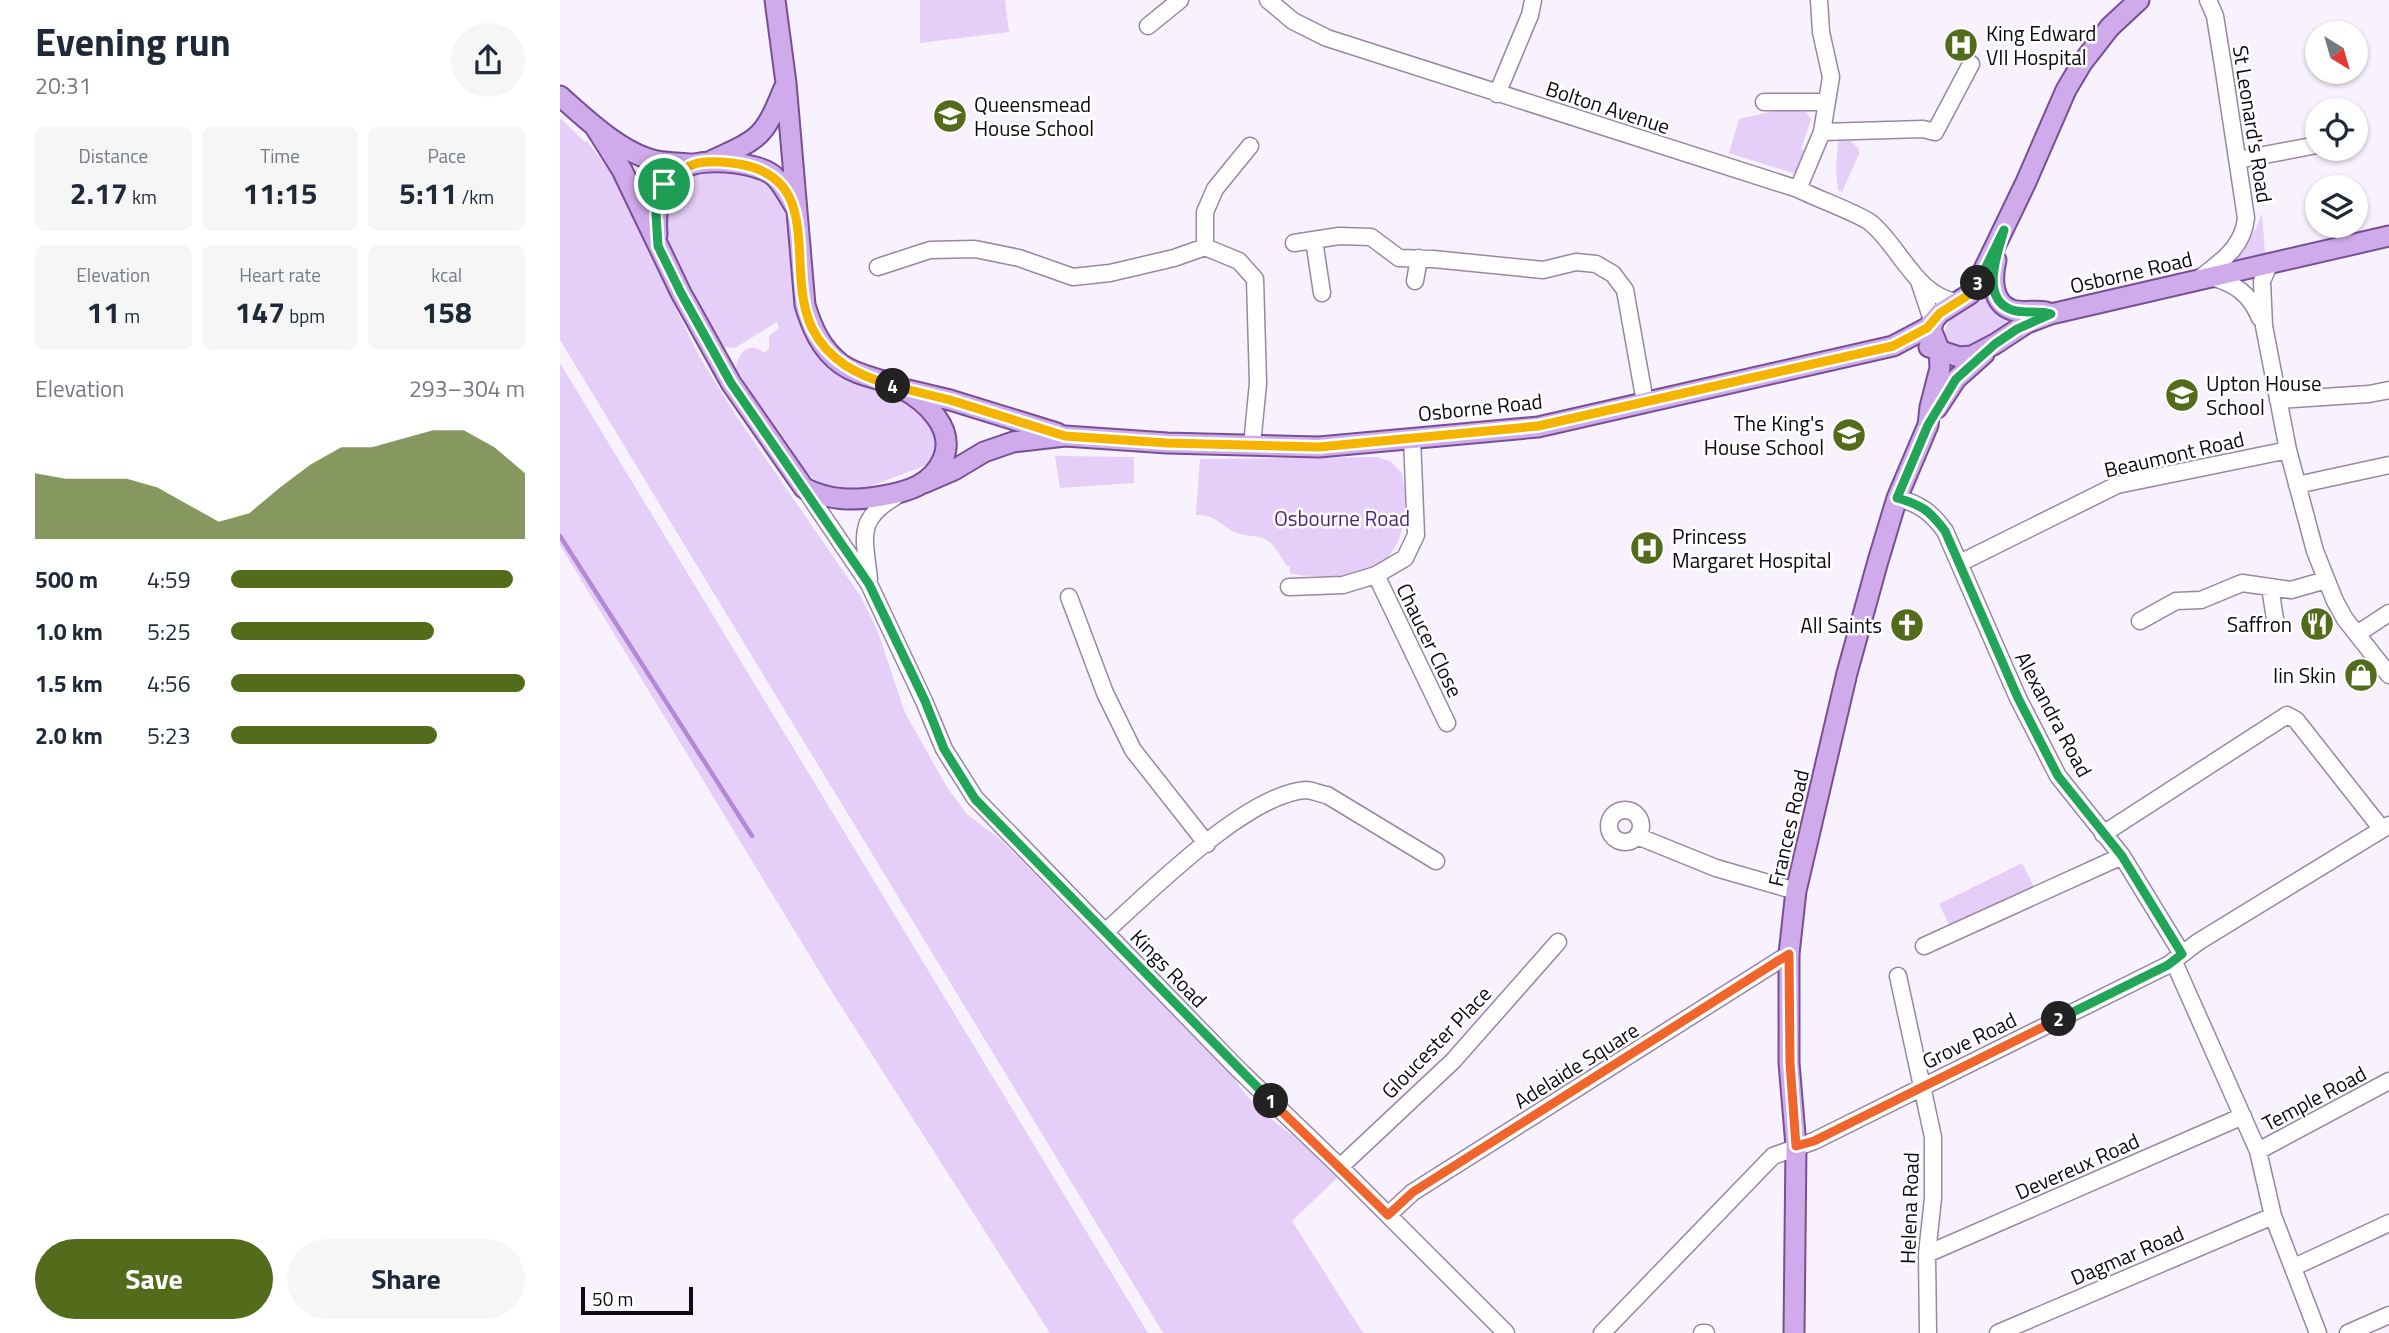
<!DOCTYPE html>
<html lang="en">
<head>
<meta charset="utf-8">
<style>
  :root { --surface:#fff; --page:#f6f6f7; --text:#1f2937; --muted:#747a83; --accent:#536c1c }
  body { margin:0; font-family:"Titillium Web",sans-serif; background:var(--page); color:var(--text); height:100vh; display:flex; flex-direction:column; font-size:26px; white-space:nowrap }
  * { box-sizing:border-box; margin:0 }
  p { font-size:23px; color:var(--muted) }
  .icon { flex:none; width:38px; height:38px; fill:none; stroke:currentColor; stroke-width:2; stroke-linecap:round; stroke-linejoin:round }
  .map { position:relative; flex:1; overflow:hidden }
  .panel { display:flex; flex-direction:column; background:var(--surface); width:560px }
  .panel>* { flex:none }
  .needle { width:46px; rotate:143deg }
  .buttons { position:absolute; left:1745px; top:21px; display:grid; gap:14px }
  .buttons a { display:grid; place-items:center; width:63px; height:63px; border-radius:50%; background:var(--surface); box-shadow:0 2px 5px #0004; font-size:35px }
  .scale { position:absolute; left:21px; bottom:18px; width:112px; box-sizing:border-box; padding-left:7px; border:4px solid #0f0913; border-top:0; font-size:19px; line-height:24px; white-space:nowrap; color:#0f0913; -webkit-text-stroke:5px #fff; paint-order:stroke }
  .pin { position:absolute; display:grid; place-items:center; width:60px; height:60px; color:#fff; margin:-30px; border:4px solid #fff; border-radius:50%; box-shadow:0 2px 7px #0007 }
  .km { position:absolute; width:35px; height:35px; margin:-18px; border-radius:50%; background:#222; color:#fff; font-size:19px; line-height:35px; text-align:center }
  .round { display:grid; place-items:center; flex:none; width:74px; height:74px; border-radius:37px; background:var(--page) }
  .head { display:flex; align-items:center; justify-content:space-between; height:119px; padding:0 35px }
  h1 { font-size:38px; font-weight:700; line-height:52px }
  .stats { display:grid; grid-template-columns:repeat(3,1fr); gap:10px; height:119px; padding:7px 35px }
  .stats div { display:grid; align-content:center; border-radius:10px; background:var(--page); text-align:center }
  .stats b { font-size:30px; font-weight:700 }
  .stats small { font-size:19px; font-weight:400 }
  .stats p { font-size:19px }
  .chart { height:196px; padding:14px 35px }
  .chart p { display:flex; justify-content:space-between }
  .chart svg { width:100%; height:126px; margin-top:7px; fill:var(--accent); opacity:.7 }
  .cta { display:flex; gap:14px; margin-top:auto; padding:14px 35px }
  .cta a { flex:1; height:80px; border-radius:42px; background:var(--accent); color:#fff; font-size:28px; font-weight:700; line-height:80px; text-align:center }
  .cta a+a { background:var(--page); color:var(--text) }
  ul { padding:0 35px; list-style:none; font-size:23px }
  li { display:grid; grid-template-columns:112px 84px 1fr; align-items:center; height:52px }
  li i { height:18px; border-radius:9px; background:var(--accent) }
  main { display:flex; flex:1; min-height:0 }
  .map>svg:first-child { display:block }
</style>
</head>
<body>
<main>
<section class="panel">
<div class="head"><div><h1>Evening run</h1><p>20:31</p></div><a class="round"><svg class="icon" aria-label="share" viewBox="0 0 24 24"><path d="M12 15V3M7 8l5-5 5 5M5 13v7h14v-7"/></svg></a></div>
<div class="stats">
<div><p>Distance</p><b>2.17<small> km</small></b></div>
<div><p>Time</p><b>11:15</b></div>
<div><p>Pace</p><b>5:11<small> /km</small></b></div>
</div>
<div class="stats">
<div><p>Elevation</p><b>11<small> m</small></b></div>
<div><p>Heart rate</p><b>147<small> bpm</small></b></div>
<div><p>kcal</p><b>158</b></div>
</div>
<div class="chart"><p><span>Elevation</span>293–304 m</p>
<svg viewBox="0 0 160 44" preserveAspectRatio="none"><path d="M0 44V21L10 23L20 23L30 23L40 26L50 32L60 38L70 35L80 26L90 18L100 12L110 12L120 9L130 6L140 6L150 12L160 21V44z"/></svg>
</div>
<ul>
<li><b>500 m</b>4:59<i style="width:96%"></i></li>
<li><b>1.0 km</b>5:25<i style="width:69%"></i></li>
<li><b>1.5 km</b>4:56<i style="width:100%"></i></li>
<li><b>2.0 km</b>5:23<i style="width:70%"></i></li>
</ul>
<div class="cta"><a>Save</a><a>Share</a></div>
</section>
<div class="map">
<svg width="1829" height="1333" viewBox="0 0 1829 1333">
  <rect width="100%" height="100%" fill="#f8f2ff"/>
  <path fill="#e5cef8" d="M 360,0 L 445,0 L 449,32 L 360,43 Z
    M 1223,109 L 1246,112 L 1251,119 L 1241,149 L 1245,150 L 1239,171 L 1236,174 L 1169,153 L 1179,119 Z
    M 0,118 L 25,142 L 27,141 L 67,194 L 104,284 L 139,356 L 175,414 L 301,597 L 318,632 L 345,713 L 388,789 L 407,814 L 441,840 L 671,1074 C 689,1102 707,1116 733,1136 C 748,1149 763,1164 778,1177 L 732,1221 L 803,1333 L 603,1333 L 0,340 Z
    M 1278,141 L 1291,141 L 1299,149 L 1299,154 L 1282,192 L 1278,190 L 1276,170 Z
    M 187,169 L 204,173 L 227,209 L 234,289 L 241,324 L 254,347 L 279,373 L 297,384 L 350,403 L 367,415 L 382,447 L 369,464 L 298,491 L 263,489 C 227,456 202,410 176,369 C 177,354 189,340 204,353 L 209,349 L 209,336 L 219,328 L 217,322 L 175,348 L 164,347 L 149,322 L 101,226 L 105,196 L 118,181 L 129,176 Z
    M 1702,213 L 1705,253 L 1674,260 L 1673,258 L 1696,229 Z
    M 1426,293 L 1435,305 L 1451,319 L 1451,322 L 1408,351 L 1389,345 C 1374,319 1409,307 1426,293 Z
    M 0,363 L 588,1333 L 490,1333 L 270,989 L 0,545 Z
    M 495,456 L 574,457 L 574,483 L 500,488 Z
    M 817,457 L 830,461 L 842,473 C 851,517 843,568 790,577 C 782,579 771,577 763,576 C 752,576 740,576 730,573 L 730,566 L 727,566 C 720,557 717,547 707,540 C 698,535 690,537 680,534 C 663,529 657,514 636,515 L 640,459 Z
    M 1462,863 L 1477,893 L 1393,933 L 1379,904 Z"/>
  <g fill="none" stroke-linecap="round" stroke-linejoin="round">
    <path stroke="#b388d5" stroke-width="4.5" d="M 0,536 L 192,836"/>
    <g stroke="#9787a4" stroke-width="19">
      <path id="minor" d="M 708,0 L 733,21 L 767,38 L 1238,189 C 1255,198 1298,213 1311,223 C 1340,247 1356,296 1397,302
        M 588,26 L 620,0
        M 937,94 L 970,15 L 973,0
        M 1204,102 L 1267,102
        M 1262,132 L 1363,129 L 1375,132 L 1411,64
        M 1678,160 L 1757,145
        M 1238,189 L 1262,132 L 1271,77 L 1261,32 L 1259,0
        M 754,240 L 762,293
        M 734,243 L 779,236 L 811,237 L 839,258 L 873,259 L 983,270 L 1016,262 L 1036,264 L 1053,274 L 1065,290 L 1085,402
        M 645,247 L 645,212 L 655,189 L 690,146
        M 1710,263 L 1702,281 L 1704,326 L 1728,450 L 1755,551 L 1775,601 L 1785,619 L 1829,675
        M 318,267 L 370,250 L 415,249 L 459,258 L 513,277 L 550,273 L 614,258 L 645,247 L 679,261 L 695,279 L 698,383 L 692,445
        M 1650,277 C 1675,283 1690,294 1700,318
        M 1639,279 C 1660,262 1683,248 1686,218 L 1664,72 L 1655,16 L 1648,0
        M 855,281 L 859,258
        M 1359,281 L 1373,323
        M 1718,400 L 1809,394 L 1829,390
        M 1737,485 L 1829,465
        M 244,488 L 309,584 L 364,701 L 384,749 L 415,798 L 677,1068 L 780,1167 L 946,1333
        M 1337,498 C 1360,504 1371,512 1385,531 L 1458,698 L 1498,776 L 1562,856 L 1622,954
        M 1400,563 L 1557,485 L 1728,450
        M 816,575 L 887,723
        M 309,579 C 305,539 295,520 335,497
        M 729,587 L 783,585 L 816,575 L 845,558 L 856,535 L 852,438
        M 1710,587 L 1715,619
        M 509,597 L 545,693 L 573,750 L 647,844
        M 1580,621 L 1616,601 L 1641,600 L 1682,583 L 1731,590 L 1766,580
        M 1797,634 L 1829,613
        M1049 826a16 16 0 1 1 32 0a16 16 0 1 1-32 0Z
        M 1543,834 L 1727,715 L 1736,720 L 1821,828
        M 1077,836 L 1156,868 L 1236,891
        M 545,932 C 590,892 686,794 746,790 C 752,790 760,794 767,795 L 876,861
        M 1364,946 L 1562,856
        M 1614,962 L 1698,1151 L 1713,1216 L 1758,1333
        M 1338,976 L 1373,1137 L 1373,1198 L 1367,1254 L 1368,1333
        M 1698,1151 L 1829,1081
        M 780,1167 L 893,1061 L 998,942
        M 828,1215 L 853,1192 L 1229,954
        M 1367,1254 L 1683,1116
        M 1734,1267 L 1829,1223
        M 1042,1333 L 1213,1156 L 1254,1141 L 1608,965 L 1638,942 L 1829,825
        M 1142,1333 L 1146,1333
        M 1438,1333 L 1713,1216
        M 1788,1333 L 1829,1315"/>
    </g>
    <g stroke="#784e97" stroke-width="23">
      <path id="major" d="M 0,96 C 26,119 62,154 97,161 C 108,163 120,163 131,164
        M 35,127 L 62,170 L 121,293 L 171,383 L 244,488 C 270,501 294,501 322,496 C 347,492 372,485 383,459 C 396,429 366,401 341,388 C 321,378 299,377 281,364 C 261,349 252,328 245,305 L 226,83 L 215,0
        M 153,160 C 201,138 204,137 224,88
        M 97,235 C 93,176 118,156 176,163 C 188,165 207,168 216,178 C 223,185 228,196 234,205
        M 1436,260 C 1432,277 1431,303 1452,310 C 1463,313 1475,310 1486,312
        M 1369,347 L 1399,357 L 1412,356 L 1435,344 L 1467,323 L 1491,314 L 1829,236
        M 348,390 L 390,400 L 497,433
        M 1377,408 L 1396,379 L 1424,354
        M 364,483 L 394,470 L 424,452 L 453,442 L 505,436 L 607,443 L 759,447 L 978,427 L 1333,346 L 1367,328 L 1380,313 L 1410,294 L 1415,288 L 1466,182 L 1506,90 L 1522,63 L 1550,27 L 1579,0
        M 1234,1333 L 1236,1146 L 1229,1063 L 1229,954 L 1236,891 L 1287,673 L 1318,561 L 1337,498 L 1368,425 L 1370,407 L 1380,368 L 1379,349 L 1371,329 L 1373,323"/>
    </g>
    <use href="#minor" stroke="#fff" stroke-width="16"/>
    <use href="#major" stroke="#d0abeb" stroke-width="19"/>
  </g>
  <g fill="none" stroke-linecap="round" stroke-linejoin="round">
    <g stroke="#fff" stroke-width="14">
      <path id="split-1" d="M 104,184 L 99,194 L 96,214 L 98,246 L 121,293 L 171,383 L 309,584 L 365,701 L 384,749 L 415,799 L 711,1101"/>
    </g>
    <g stroke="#fff" stroke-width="14">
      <path id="split-2" d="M 711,1101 L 828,1215 L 853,1192 L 1229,954 L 1230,1063 L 1236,1146 L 1254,1141 L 1499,1019"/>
    </g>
    <g stroke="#fff" stroke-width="14">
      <path id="split-3" d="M 1418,283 L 1444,230 C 1438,252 1419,299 1452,310 C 1464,314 1478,310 1491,314 L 1457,329 L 1435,344 L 1396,379 L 1368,425 L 1337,498 C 1362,505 1369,510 1385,531 L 1458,698 L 1498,776 L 1562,856 L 1622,954 L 1608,965 L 1499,1019"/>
    </g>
    <g stroke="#fff" stroke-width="14">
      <path id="split-4" d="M 333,386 L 390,400 L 505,436 L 607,443 L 759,447 L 978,426 L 1333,346 L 1367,328 L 1380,313 L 1410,294 L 1418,283"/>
    </g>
    <g stroke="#fff" stroke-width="14">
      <path id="split-5" d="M 104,184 C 128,162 141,159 172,163 C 269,174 223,268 252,328 C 269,362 298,375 333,386"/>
    </g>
    <use href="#split-1" stroke="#22a559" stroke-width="9"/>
    <use href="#split-2" stroke="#f0652b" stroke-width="9"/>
    <use href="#split-3" stroke="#22a559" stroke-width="9"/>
    <use href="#split-4" stroke="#f5b400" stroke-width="9"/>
    <use href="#split-5" stroke="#f5b400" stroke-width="9"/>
  </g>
  <defs>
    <g id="hospital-disc" transform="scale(1.75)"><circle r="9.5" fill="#536c1c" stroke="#fff"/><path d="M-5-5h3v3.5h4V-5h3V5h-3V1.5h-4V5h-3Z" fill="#fff"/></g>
    <g id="school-disc" transform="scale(1.75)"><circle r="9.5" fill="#536c1c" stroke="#fff"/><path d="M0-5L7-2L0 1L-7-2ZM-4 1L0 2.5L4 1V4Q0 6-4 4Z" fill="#fff"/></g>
    <g id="restaurant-disc" transform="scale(1.75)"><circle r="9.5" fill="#536c1c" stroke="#fff"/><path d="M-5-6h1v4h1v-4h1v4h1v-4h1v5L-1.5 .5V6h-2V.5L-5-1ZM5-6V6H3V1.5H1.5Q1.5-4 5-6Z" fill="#fff"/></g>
    <g id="church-disc" transform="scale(1.75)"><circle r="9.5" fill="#536c1c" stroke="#fff"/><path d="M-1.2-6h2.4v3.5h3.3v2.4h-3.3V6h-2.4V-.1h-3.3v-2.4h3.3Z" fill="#fff"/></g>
    <g id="shop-disc" transform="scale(1.75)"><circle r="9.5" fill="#536c1c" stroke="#fff"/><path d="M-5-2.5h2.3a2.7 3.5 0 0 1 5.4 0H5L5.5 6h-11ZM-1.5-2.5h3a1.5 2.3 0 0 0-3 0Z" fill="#fff"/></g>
  </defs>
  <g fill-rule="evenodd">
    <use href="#hospital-disc" x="1401" y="45"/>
    <use href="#school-disc" x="390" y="116"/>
    <use href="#school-disc" x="1622" y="395"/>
    <use href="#school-disc" x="1289" y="435"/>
    <use href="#hospital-disc" x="1087" y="548"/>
    <use href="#restaurant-disc" x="1757" y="624"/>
    <use href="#church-disc" x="1347" y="625"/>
    <use href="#shop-disc" x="1801" y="675"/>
  </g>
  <g text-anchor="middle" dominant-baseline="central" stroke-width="5" stroke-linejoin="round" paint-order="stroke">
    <g font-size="21" fill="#0f0913" stroke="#fff" text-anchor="start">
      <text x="1426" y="33">King Edward<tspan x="1426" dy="24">VII Hospital</tspan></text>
      <text x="414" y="104">Queensmead<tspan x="414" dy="24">House School</tspan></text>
      <text x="1646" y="383">Upton House<tspan x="1646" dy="24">School</tspan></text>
      <text x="1264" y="423" text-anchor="end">The King's<tspan x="1264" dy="24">House School</tspan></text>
      <text x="1112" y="536">Princess<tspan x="1112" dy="24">Margaret Hospital</tspan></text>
      <text x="1732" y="624" text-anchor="end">Saffron</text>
      <text x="1322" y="625" text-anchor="end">All Saints</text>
      <text x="1776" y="675" text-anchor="end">Iin Skin</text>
    </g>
    <g font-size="21" fill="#0f0913" stroke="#fff">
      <text transform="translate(1048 107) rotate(18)">Bolton Avenue</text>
      <text transform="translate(1693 124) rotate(81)">St Leonard's Road</text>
      <text transform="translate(1571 272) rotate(-13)">Osborne Road</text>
      <text transform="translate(920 407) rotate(-6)">Osborne Road</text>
      <text transform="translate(1614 454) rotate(-13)">Beaumont Road</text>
      <text transform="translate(870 640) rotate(64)">Chaucer Close</text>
      <text transform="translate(1494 714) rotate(62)">Alexandra Road</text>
      <text transform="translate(1228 828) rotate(-77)">Frances Road</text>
      <text transform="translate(609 968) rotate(46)">Kings Road</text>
      <text transform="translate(1409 1040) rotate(-26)">Grove Road</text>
      <text transform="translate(876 1042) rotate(-46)">Gloucester Place</text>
      <text transform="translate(1016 1065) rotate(-32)">Adelaide Square</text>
      <text transform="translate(1754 1098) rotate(-28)">Temple Road</text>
      <text transform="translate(1517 1166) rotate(-24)">Devereux Road</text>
      <text transform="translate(1349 1208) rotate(-88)">Helena Road</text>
      <text transform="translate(1567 1255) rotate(-23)">Dagmar Road</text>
    </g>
    <g font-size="21" fill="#561e79" stroke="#fff">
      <text x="782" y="518">Osbourne Road</text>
    </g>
  </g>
</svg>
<div class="buttons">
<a><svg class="needle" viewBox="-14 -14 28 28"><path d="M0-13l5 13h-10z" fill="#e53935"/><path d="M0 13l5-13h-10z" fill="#747a83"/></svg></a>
<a><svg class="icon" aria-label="locate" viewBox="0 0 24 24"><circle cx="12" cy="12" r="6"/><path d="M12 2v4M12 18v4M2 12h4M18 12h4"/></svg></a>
<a><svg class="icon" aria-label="layers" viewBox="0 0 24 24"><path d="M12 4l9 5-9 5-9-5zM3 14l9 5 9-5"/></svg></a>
</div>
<div class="scale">50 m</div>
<div class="pin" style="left:104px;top:184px;background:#1e9e55"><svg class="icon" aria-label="arrive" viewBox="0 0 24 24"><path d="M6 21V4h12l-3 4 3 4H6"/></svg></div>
<b class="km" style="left:711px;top:1101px">1</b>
<b class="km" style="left:1499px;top:1019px">2</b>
<b class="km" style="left:1418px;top:283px">3</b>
<b class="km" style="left:333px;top:386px">4</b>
</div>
</main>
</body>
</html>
